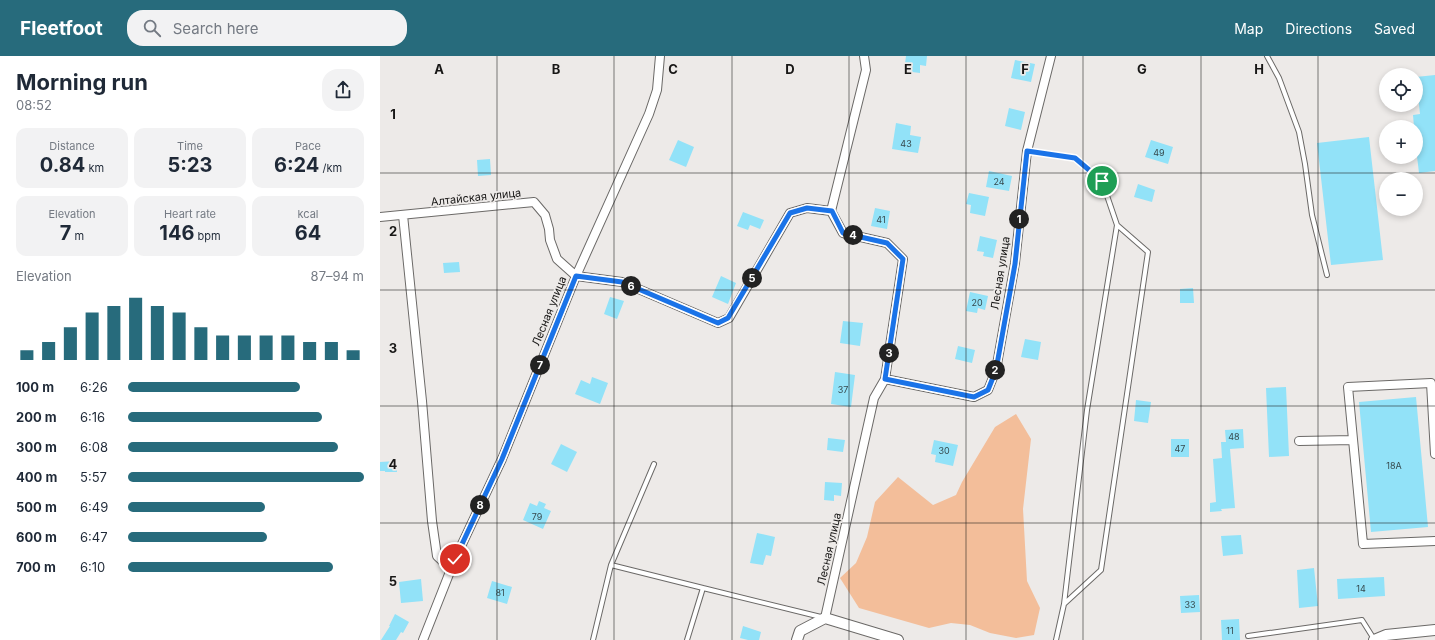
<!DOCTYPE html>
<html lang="en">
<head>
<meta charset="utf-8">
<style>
  :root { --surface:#fff; --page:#f2f2f3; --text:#1f2937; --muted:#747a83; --accent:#276b7c }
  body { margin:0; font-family:Inter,sans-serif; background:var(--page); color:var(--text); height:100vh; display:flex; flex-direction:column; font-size:15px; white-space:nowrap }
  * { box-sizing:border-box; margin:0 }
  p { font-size:13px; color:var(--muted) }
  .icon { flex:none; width:22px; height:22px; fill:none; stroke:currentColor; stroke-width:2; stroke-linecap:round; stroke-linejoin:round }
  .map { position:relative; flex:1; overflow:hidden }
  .drawer { display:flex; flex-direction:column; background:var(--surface); width:380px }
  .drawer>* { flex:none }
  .buttons { position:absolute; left:999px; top:12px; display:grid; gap:8px }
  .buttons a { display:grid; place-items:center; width:44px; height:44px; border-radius:50%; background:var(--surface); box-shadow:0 2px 6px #0003; font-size:20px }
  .pin { position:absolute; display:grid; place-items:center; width:34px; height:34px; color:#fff; margin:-17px; border:2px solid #fff; border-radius:50%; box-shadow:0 1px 4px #0007 }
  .km { position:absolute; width:20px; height:20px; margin:-10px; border-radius:50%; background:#222; color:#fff; font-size:11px; line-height:20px; text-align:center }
  .round { display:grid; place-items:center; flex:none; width:42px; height:42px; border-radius:16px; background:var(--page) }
  .summary { display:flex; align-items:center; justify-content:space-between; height:68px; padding:0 16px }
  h1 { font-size:22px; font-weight:700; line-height:30px }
  .stats { display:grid; grid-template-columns:repeat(3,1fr); gap:6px; height:68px; padding:4px 16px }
  .stats div { display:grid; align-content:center; border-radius:10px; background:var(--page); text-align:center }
  .stats b { font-size:20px; font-weight:700 }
  .stats small { font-size:11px; font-weight:400 }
  .stats p { font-size:11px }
  .chart { height:112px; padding:8px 16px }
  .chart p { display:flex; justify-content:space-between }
  .chart svg { width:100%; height:72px; margin-top:4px; stroke:var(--accent); stroke-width:6 }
  ul { padding:0 16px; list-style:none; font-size:13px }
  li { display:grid; grid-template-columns:64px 48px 1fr; align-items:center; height:30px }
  li i { height:10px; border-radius:5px; background:var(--accent) }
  header { display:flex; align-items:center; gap:24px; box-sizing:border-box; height:56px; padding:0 20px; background:var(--accent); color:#fff }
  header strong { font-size:19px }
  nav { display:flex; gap:22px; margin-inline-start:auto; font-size:14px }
  .search { width:280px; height:36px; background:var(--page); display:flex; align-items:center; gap:10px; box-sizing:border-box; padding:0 14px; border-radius:16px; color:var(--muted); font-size:15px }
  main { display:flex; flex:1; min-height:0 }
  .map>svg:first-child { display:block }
</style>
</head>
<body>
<header>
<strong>Fleetfoot</strong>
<div class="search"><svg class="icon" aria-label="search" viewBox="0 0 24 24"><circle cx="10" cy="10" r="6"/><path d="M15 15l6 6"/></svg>Search here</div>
<nav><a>Map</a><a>Directions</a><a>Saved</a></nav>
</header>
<main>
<section class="drawer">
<div class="summary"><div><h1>Morning run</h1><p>08:52</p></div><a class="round"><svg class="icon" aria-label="share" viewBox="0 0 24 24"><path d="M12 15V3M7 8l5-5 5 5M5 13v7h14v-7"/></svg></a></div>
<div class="stats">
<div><p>Distance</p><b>0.84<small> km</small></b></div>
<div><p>Time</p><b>5:23</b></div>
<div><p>Pace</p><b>6:24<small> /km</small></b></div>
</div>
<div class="stats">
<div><p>Elevation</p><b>7<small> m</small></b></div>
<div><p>Heart rate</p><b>146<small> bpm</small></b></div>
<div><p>kcal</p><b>64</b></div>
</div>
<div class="chart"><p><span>Elevation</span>87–94 m</p>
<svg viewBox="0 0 160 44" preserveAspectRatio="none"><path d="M5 44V38M15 44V33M25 44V24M35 44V15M45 44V11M55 44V6M65 44V11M75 44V15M85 44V24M95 44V29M105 44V29M115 44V29M125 44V29M135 44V33M145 44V33M155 44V38"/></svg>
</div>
<ul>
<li><b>100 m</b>6:26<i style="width:73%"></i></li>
<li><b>200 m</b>6:16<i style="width:82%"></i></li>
<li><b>300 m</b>6:08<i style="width:89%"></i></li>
<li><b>400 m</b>5:57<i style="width:100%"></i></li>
<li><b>500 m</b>6:49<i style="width:58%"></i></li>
<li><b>600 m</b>6:47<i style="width:59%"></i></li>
<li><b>700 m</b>6:10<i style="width:87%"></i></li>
</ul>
</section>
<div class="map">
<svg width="1055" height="584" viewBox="0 0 1055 584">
  <rect width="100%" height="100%" fill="#edeae8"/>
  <path fill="#f3be9a" d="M 636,358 L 651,383 L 643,453 L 647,525 L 660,552 L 654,579 L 636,582 L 610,577 L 590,569 L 571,567 L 549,572 L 479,552 L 460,522 L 476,507 L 487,481 L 495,446 L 518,421 L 553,449 L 576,439 L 582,426 L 615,371 Z"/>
  <path fill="#92e2f8" d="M 526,0 L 547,0 L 546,10 L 540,9 L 540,17 L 524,15 Z
    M 635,4 L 655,8 L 651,26 L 631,22 Z
    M 1055,19 L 1055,115 L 1039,117 L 1036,92 L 1036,71 L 1034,71 L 1033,59 L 1040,58 L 1036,21 Z
    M 629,52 L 645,56 L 641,74 L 625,70 Z
    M 516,67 L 531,70 L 530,79 L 541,81 L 538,97 L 512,93 Z
    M 989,81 L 1003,204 L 951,209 L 937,87 Z
    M 298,84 L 314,91 L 306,111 L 289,104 Z
    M 771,84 L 793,91 L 788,108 L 765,101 Z
    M 110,103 L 111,119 L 98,120 L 97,104 Z
    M 609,115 L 632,120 L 629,135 L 606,131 Z
    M 758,128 L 775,134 L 772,146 L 754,141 Z
    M 589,137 L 609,141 L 605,160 L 590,157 L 591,149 L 586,148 Z
    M 495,152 L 510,155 L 507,173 L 491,170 Z
    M 363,156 L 384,164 L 380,173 L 370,169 L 368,174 L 357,170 Z
    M 600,180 L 617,184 L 613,202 L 603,200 L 604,196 L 597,195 Z
    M 79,206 L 80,216 L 64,217 L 63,207 Z
    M 341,220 L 356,227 L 348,248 L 332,241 Z
    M 813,232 L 814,247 L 800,247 L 800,233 Z
    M 590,236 L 608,240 L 605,254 L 598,252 L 597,257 L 586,255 Z
    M 230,241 L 244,245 L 237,263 L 224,258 Z
    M 463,265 L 483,267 L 480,290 L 460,287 Z
    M 645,283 L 661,286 L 658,304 L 641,301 Z
    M 578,290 L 595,294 L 592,307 L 575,303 Z
    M 455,316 L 475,319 L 471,351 L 451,348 Z
    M 212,321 L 228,327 L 220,348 L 195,338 L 201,324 L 210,328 Z
    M 906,331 L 909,400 L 889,401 L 886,332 Z
    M 1036,341 L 1048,471 L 991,476 L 979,346 Z
    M 756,344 L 771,346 L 768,367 L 754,365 Z
    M 863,373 L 864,392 L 850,393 L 855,452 L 841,453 L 842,455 L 830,456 L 830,447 L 836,446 L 833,403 L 842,402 L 841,386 L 846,386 L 845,374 Z
    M 448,382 L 465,384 L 463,396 L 447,394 Z
    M 791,383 L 809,383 L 809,401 L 791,401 Z
    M 554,384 L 578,389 L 573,410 L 555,406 L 556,399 L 551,398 Z
    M 181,388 L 197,396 L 187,416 L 171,408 Z
    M 16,405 L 17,416 L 5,416 L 5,415 L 0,415 L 0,406 Z
    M 445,426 L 462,427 L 461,440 L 454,439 L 454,445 L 444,444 Z
    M 159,445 L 166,448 L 164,452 L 171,455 L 163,473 L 143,464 L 150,447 L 157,450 Z
    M 377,477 L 395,481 L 391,500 L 386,499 L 383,509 L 370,507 Z
    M 861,479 L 863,498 L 843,500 L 841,480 Z
    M 934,512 L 938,550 L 919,552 L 917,514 Z
    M 1004,521 L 1005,540 L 958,543 L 957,523 Z
    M 41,523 L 43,545 L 21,547 L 19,526 Z
    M 112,525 L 132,531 L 127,548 L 107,542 Z
    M 819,539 L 820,556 L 801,557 L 800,540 Z
    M 15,558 L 29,566 L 23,577 L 21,576 L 16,584 L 1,584 L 10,570 L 9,570 Z
    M 859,563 L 860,584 L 842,584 L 841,564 Z
    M 363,570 L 381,576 L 379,584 L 368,584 L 360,582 Z"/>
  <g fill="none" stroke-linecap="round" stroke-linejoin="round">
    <g stroke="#6b6967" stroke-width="6">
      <path id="service" d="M 887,0 L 899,22 L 919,76 L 925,108 L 932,159 L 947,219
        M 647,95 L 695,102 L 722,125 L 737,169 L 768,196 L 721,514 L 684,548 L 676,584
        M 231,509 L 323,532
        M 684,548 L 707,354 L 737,169
        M 868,580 L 982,564 L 994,583
        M 213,584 L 231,509 L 274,408
        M 307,584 L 323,532 L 441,561"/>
    </g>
    <g stroke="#6b6967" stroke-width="10">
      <path id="minor" d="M 484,0 L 486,14 L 451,155 L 463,177 L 507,187 L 523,203 L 505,323
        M 23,159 L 42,345 L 52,465 L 57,500 L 71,513
        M 0,161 L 154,146 L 165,159 L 169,173 L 170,184 L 177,203 L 196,220 L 242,226 L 338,267 L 349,262 L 410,157 L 427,152 L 451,155
        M 919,385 L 973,384
        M 1055,398 L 1051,327 L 968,331 L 983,488 L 1055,485
        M 445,562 L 494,342 L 505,323 L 594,341 L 608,334 L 616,314 L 635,207 L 647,95 L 671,0
        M 43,584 L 75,503 L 122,403 L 196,220 L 269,58 L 277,34 L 280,0"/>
    </g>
    <g stroke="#6b6967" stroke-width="12">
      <path id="tertiary" d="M 417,584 L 420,575 L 445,562 L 518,584
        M 994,584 L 1006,579 L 1055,574"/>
    </g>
    <use href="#service" stroke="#fff" stroke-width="4"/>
    <use href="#minor" stroke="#fff" stroke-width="8"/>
    <use href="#tertiary" stroke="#fff" stroke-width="10"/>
  </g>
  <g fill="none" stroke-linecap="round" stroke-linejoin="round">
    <g stroke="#fff" stroke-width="8">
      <path id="route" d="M 75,503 L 122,403 L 196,220 L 242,226 L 338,267 L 348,262 L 410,157 L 427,152 L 452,155 L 463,177 L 507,187 L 523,203 L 505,323 L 594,341 L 608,334 L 616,314 L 635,208 L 647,95 L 695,102 L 722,125"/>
    </g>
    <use href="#route" stroke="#1a73e8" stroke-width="5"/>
  </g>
  <path fill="none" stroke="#181716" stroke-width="1" stroke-opacity="0.55" d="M 117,0 L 117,584M 234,0 L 234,584M 352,0 L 352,584M 469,0 L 469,584M 586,0 L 586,584M 703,0 L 703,584M 821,0 L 821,584M 938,0 L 938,584M 0,117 L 1055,117M 0,234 L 1055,234M 0,350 L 1055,350M 0,467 L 1055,467"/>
  <g text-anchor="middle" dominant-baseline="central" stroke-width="3.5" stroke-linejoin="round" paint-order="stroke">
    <g font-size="9" fill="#364a4e">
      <text x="526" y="87">43</text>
      <text x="779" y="96">49</text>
      <text x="619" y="125">24</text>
      <text x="501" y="163">41</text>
      <text x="597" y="246">20</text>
      <text x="463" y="333">37</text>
      <text x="854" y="380">48</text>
      <text x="800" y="392">47</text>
      <text x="564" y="394">30</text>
      <text x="1014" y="409">18А</text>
      <text x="157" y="460">79</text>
      <text x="981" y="532">14</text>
      <text x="120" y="536">81</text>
      <text x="810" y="548">33</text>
      <text x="850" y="574">11</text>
    </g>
    <g font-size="11" fill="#181716" stroke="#edeae8">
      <text transform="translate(96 141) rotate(-6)">Алтайская улица</text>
      <text transform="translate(620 217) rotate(-81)">Лесная улица</text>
      <text transform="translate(169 255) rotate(-68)">Лесная улица</text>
      <text transform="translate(449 493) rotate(-77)">Лесная улица</text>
    </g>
  </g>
  <g font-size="13" text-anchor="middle" font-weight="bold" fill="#181716" stroke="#edeae8" stroke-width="3.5" stroke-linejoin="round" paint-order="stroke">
    <text x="59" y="18">A</text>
    <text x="176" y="18">B</text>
    <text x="293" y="18">C</text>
    <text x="410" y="18">D</text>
    <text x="528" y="18">E</text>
    <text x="645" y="18">F</text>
    <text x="762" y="18">G</text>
    <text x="879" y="18">H</text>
    <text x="13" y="63">1</text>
    <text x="13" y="180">2</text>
    <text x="13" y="297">3</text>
    <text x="13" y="413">4</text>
    <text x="13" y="530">5</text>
  </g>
</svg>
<div class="buttons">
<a><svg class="icon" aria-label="locate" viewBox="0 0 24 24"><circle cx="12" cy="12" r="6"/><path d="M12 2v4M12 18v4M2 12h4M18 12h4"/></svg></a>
<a>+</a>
<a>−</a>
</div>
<div class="pin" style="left:722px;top:125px;background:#1e9e55"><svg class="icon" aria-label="arrive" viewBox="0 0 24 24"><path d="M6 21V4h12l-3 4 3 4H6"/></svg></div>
<div class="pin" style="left:75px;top:503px;background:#d93025"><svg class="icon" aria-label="check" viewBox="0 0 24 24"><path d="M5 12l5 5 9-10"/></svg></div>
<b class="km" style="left:639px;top:163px">1</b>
<b class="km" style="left:615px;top:314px">2</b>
<b class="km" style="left:509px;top:297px">3</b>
<b class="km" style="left:473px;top:179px">4</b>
<b class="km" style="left:372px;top:222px">5</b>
<b class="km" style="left:251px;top:230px">6</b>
<b class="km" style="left:160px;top:309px">7</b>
<b class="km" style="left:100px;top:449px">8</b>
</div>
</main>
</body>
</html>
